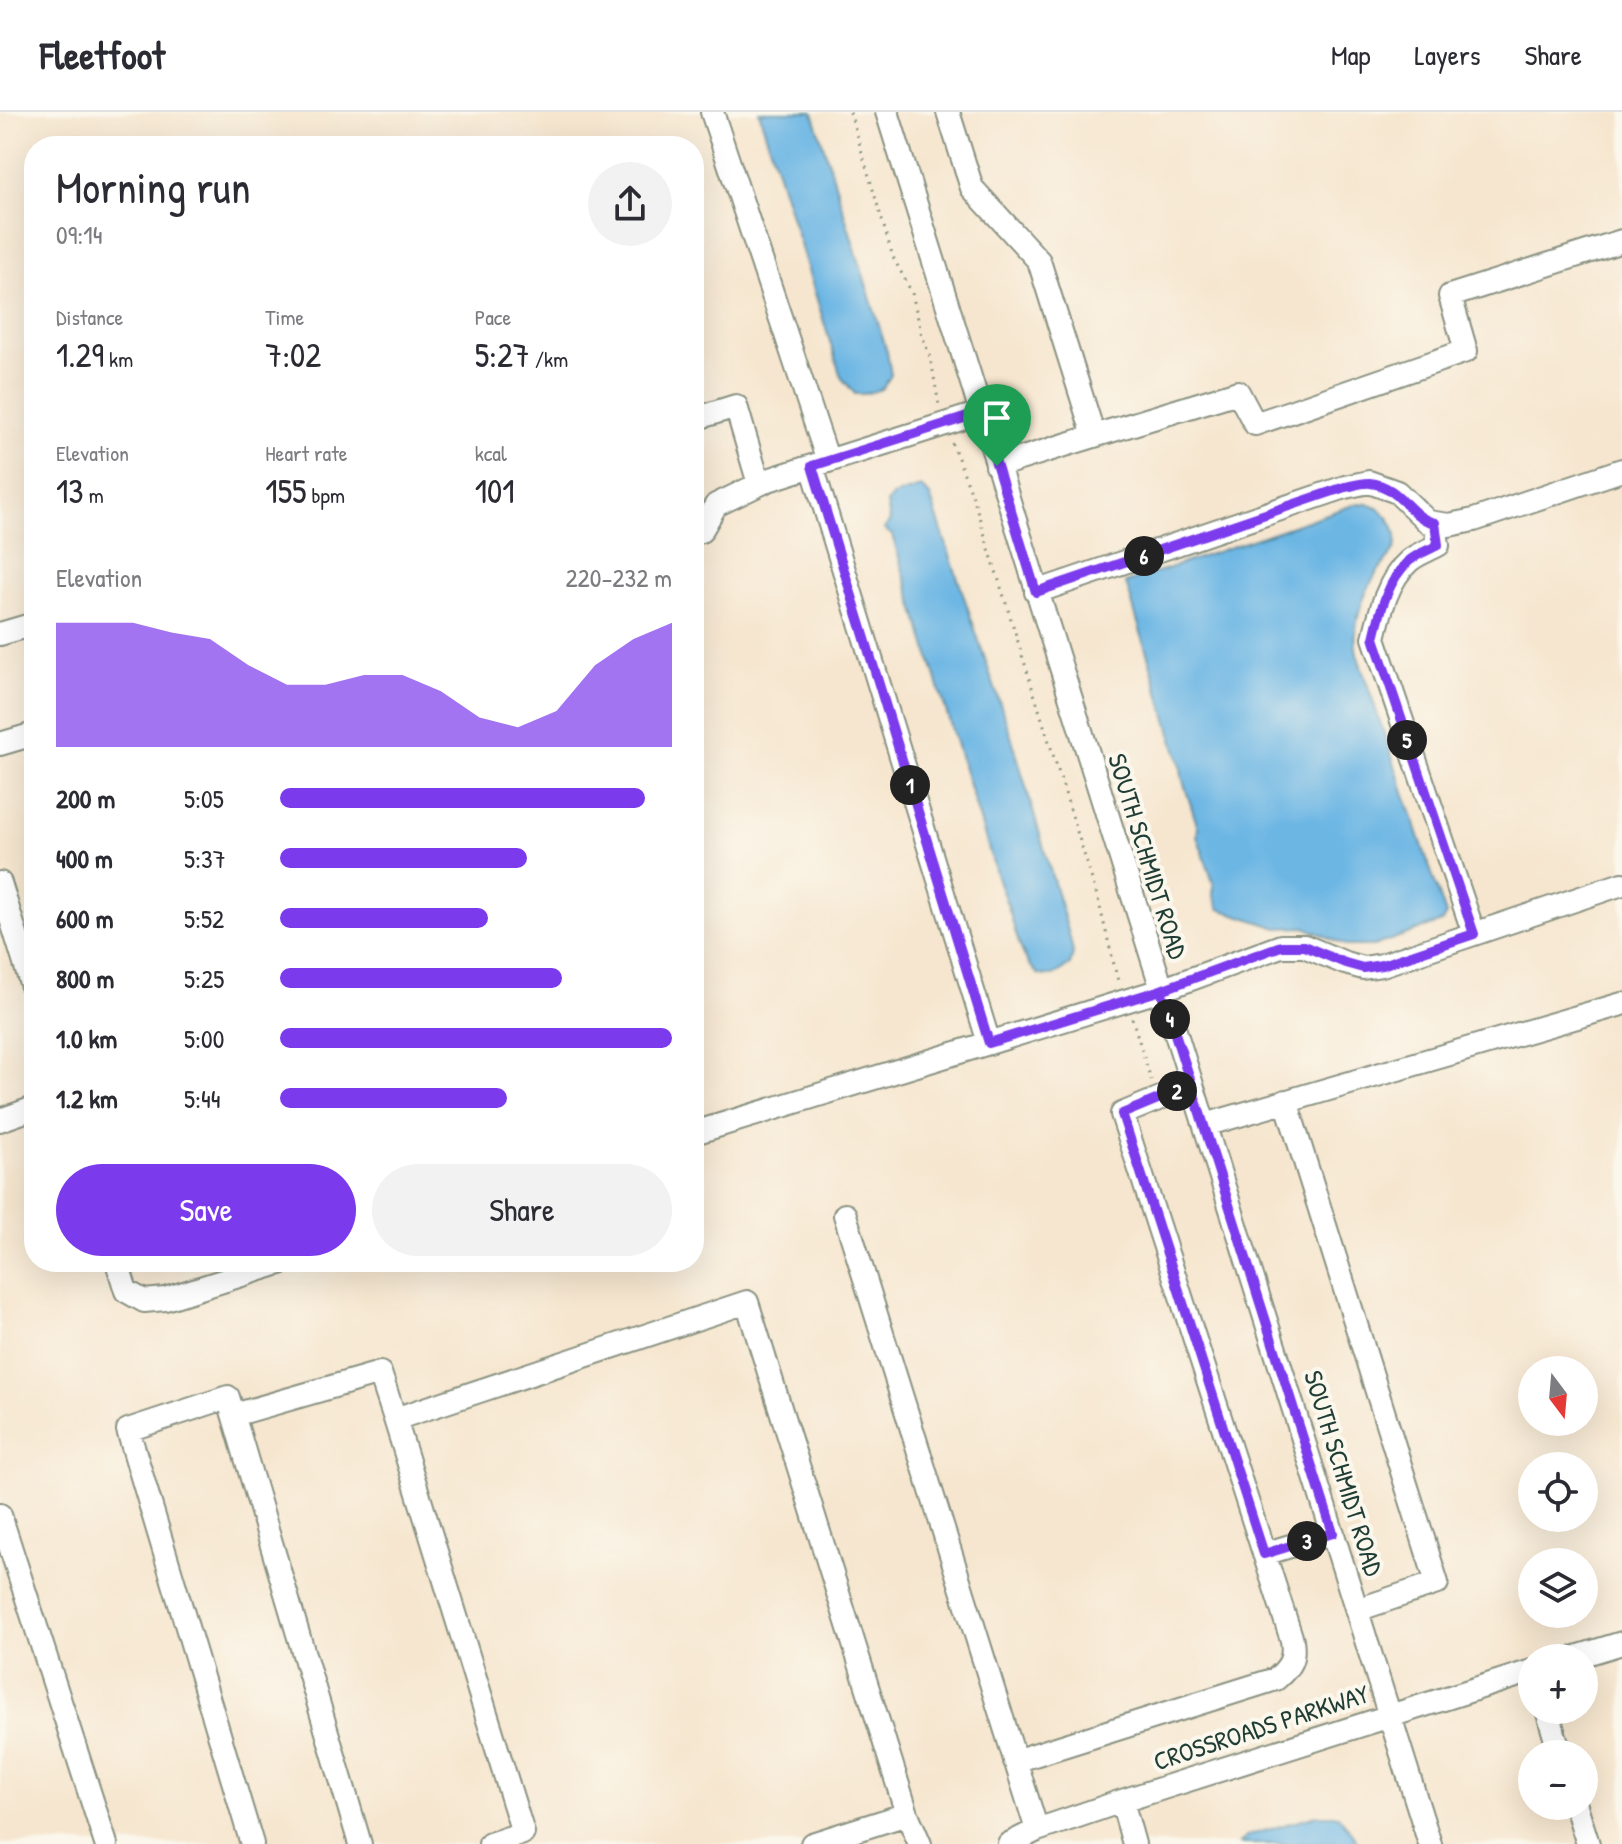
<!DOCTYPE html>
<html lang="en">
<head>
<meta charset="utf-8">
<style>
  :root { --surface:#fff; --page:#f2f2f3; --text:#2b2b33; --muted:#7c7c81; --line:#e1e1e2; --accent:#7c3aed }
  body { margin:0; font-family:"Patrick Hand",sans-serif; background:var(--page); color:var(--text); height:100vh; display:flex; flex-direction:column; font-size:30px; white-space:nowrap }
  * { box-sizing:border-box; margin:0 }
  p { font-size:26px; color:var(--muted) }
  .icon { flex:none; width:44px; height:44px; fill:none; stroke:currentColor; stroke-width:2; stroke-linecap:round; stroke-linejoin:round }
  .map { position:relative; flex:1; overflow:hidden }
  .drawer { position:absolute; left:24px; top:24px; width:680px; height:1136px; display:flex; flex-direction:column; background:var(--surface); border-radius:32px; box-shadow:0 8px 32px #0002 }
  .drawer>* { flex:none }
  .needle { width:52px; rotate:164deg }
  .tools { position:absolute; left:1518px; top:1244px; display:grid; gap:16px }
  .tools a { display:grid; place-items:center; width:80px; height:80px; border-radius:50%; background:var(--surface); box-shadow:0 8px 32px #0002; font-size:40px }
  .pin { position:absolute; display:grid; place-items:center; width:68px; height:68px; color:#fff; margin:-82px -34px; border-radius:50% 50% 50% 0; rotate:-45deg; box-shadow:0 0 8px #0007 }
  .pin .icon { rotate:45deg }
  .km { position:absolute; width:40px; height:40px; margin:-20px; border-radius:50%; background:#222; color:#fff; font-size:22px; line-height:40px; text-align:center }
  .round { display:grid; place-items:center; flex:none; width:84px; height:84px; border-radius:42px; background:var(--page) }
  .summary { display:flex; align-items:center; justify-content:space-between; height:136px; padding:0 32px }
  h1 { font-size:44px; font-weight:600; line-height:60px }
  .stats { display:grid; grid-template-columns:repeat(3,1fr); gap:12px; height:136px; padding:8px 32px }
  .stats div { display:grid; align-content:center }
  .stats b { font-size:34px; font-weight:600 }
  .stats small { font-size:22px; font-weight:400 }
  .stats p { font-size:22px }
  .chart { height:224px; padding:16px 32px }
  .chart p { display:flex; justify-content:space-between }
  .chart svg { width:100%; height:144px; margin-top:8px; fill:var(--accent); opacity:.7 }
  .cta { display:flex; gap:16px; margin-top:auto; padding:16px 32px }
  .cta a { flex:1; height:92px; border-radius:48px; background:var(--accent); color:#fff; font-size:32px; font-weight:600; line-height:92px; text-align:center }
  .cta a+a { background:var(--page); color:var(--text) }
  ul { padding:0 32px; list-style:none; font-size:26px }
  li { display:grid; grid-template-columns:128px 96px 1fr; align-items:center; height:60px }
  li i { height:20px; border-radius:10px; background:var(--accent) }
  header { display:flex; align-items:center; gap:48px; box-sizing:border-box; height:112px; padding:0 40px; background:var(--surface); border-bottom:2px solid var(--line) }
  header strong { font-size:38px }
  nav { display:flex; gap:44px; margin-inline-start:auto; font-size:28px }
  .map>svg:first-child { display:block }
</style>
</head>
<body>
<header>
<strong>Fleetfoot</strong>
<nav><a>Map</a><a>Layers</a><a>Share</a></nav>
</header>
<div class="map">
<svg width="1622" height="1732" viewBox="0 0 1622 1732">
  <rect width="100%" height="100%" fill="#fbf7ec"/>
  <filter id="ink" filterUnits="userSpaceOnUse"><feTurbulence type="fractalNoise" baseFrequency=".0125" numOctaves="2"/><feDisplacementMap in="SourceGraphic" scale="16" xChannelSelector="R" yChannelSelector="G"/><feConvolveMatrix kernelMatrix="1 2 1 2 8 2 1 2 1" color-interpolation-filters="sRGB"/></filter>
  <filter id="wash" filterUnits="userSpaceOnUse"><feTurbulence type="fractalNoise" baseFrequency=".006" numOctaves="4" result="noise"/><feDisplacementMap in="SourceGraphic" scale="32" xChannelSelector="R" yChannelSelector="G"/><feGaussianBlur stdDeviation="1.8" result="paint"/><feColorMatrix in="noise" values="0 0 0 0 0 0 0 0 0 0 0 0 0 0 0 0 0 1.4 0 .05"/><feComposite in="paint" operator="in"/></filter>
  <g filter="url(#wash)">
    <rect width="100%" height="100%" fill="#f6e6cf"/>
    <path fill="#6cb6e4" stroke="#467a8c" stroke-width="2" d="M 759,0 L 813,0 L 887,240 L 891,263 L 882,277 L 864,282 L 855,282 L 841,265 Z
      M 921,375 L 930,384 L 1013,630 L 1070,826 L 1073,841 L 1070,853 L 1052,864 L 1039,863 C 1014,841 1016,807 1001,777 L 892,423 L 884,417 L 890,409 L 887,391 L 892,384 Z
      M 1359,391 C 1380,391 1399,411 1396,433 C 1394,442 1384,451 1378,459 C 1363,482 1351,514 1357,542 L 1446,803 L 1442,810 L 1373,834 L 1347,834 L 1305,815 L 1278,816 L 1219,797 L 1213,782 L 1214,773 L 1197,724 L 1198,716 L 1182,665 L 1181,654 L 1126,471 Z
      M 1316,1703 L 1338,1703 L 1354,1723 L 1357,1732 L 1240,1732 L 1247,1724 Z"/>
  </g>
  <g filter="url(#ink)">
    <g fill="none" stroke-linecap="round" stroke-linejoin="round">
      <g stroke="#8a9282" stroke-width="26">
        <path id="minor" d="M 712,0 L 828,349
          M 887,0 L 1430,1732
          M 948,0 L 972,76 L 1039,149 L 1094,324 L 1238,280 L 1255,312 L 1466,239 L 1450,184 L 1622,129
          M 694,307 L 736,294 L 759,372
          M 812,354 L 989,931 L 1161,878 L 1281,834 L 1304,834 L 1345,851 L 1363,856 L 1382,853 L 1622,772
          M 997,354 L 1094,324
          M 1435,411 L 1438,433 C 1429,438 1417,442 1409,449 C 1388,467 1380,500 1374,526 L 1474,822
          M 694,421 L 701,419 L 716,393 L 768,368 L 980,301
          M 1036,480 L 1345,375 L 1369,370 L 1397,380 L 1428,410 L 1449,413 L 1474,408 L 1622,358
          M 0,522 L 34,512
          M 0,632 L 34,622
          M 0,771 L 34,881
          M 1286,989 L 1437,1471 L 1357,1498
          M 0,1008 L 34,996
          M 1205,1013 L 1622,892
          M 694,1021 L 989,931
          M 845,1103 L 1037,1718
          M 117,1150 L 126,1179 L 144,1189 L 165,1187 L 283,1150
          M 234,1303 L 380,1261 L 395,1307
          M 0,1403 L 106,1732
          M 1264,1442 L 1333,1421
          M 1573,1546 L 1622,1531
          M 1547,1598 L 1560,1642
          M 1015,1649 L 1276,1567 C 1290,1555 1295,1547 1292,1528 L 1122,1002 L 1192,973
          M 1122,1689 L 1134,1732
          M 1576,1694 L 1588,1732
          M 252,1732 L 128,1318 L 228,1285 L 360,1732
          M 490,1732 L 523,1721 L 395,1307 L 747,1190 L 907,1702
          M 812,1732 L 907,1702 L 920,1732
          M 1009,1732 L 1037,1718 L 1122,1689 L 1532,1559"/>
      </g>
      <path stroke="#8a9282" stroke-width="3" stroke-dasharray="2 6" stroke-linecap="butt" d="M 850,0 L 893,145 L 912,181 L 921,220 L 931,248 L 939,293
        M 952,331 L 972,382 L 1098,787 L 1118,869
        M 1132,906 L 1151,968"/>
      <use href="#minor" stroke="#fff" stroke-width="22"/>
    </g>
  </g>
  <g fill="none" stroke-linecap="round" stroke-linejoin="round" filter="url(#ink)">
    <g stroke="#fff" stroke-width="16">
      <path id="route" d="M 997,354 L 980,301 L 812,354 L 989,931 L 1161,878 L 1192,973 L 1122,1002 L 1264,1442 L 1333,1421 L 1161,878 L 1281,834 L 1304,834 L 1345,851 L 1363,856 L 1382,853 L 1474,822 L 1374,526 C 1380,500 1388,467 1409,449 C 1417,442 1429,438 1438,433 L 1435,411 C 1410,407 1401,374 1370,371 C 1363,370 1352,374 1345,375 L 1036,480 L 997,354"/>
    </g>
    <use href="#route" stroke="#7c3aed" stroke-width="10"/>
  </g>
  <g text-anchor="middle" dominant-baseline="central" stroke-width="8" stroke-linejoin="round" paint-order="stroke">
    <g font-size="26" fill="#1f3d34" stroke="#fbf7ec">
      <text transform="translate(1148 744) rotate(73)">SOUTH SCHMIDT ROAD</text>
      <text transform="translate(1344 1361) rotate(73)">SOUTH SCHMIDT ROAD</text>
      <text transform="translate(1261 1615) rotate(-18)">CROSSROADS PARKWAY</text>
    </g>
  </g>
</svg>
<div class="tools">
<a><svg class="needle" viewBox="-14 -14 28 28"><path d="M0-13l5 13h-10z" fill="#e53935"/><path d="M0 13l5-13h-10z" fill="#7c7c81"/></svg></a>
<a><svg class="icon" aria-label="locate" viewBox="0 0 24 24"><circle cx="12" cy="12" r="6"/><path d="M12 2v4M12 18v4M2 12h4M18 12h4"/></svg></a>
<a><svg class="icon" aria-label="layers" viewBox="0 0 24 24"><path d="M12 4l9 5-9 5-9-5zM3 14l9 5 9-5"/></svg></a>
<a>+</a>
<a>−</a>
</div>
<div class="pin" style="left:997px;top:354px;background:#1e9e55"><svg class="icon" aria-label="arrive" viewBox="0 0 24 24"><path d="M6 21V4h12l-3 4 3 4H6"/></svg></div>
<b class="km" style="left:910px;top:673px">1</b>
<b class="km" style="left:1177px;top:979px">2</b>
<b class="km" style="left:1307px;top:1429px">3</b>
<b class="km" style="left:1170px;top:907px">4</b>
<b class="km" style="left:1407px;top:628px">5</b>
<b class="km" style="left:1144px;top:444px">6</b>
<section class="drawer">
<div class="summary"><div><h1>Morning run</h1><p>09:14</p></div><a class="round"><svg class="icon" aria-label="share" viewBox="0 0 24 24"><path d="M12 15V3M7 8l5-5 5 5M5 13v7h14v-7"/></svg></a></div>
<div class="stats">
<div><p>Distance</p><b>1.29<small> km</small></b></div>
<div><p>Time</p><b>7:02</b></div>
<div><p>Pace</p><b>5:27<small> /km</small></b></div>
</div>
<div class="stats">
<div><p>Elevation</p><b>13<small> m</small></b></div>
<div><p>Heart rate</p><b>155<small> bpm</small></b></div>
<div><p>kcal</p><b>101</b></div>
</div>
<div class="chart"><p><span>Elevation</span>220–232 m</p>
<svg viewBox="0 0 160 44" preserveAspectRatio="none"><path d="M0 44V6L10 6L20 6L30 9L40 11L50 19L60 25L70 25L80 22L90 22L100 27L110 35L120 38L130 33L140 19L150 11L160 6V44z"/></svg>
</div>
<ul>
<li><b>200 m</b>5:05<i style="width:93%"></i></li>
<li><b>400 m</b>5:37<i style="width:63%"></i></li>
<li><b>600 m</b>5:52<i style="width:53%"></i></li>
<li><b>800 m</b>5:25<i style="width:72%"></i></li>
<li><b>1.0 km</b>5:00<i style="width:100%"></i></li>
<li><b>1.2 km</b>5:44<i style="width:58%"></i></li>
</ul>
<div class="cta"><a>Save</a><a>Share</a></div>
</section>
</div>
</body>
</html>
